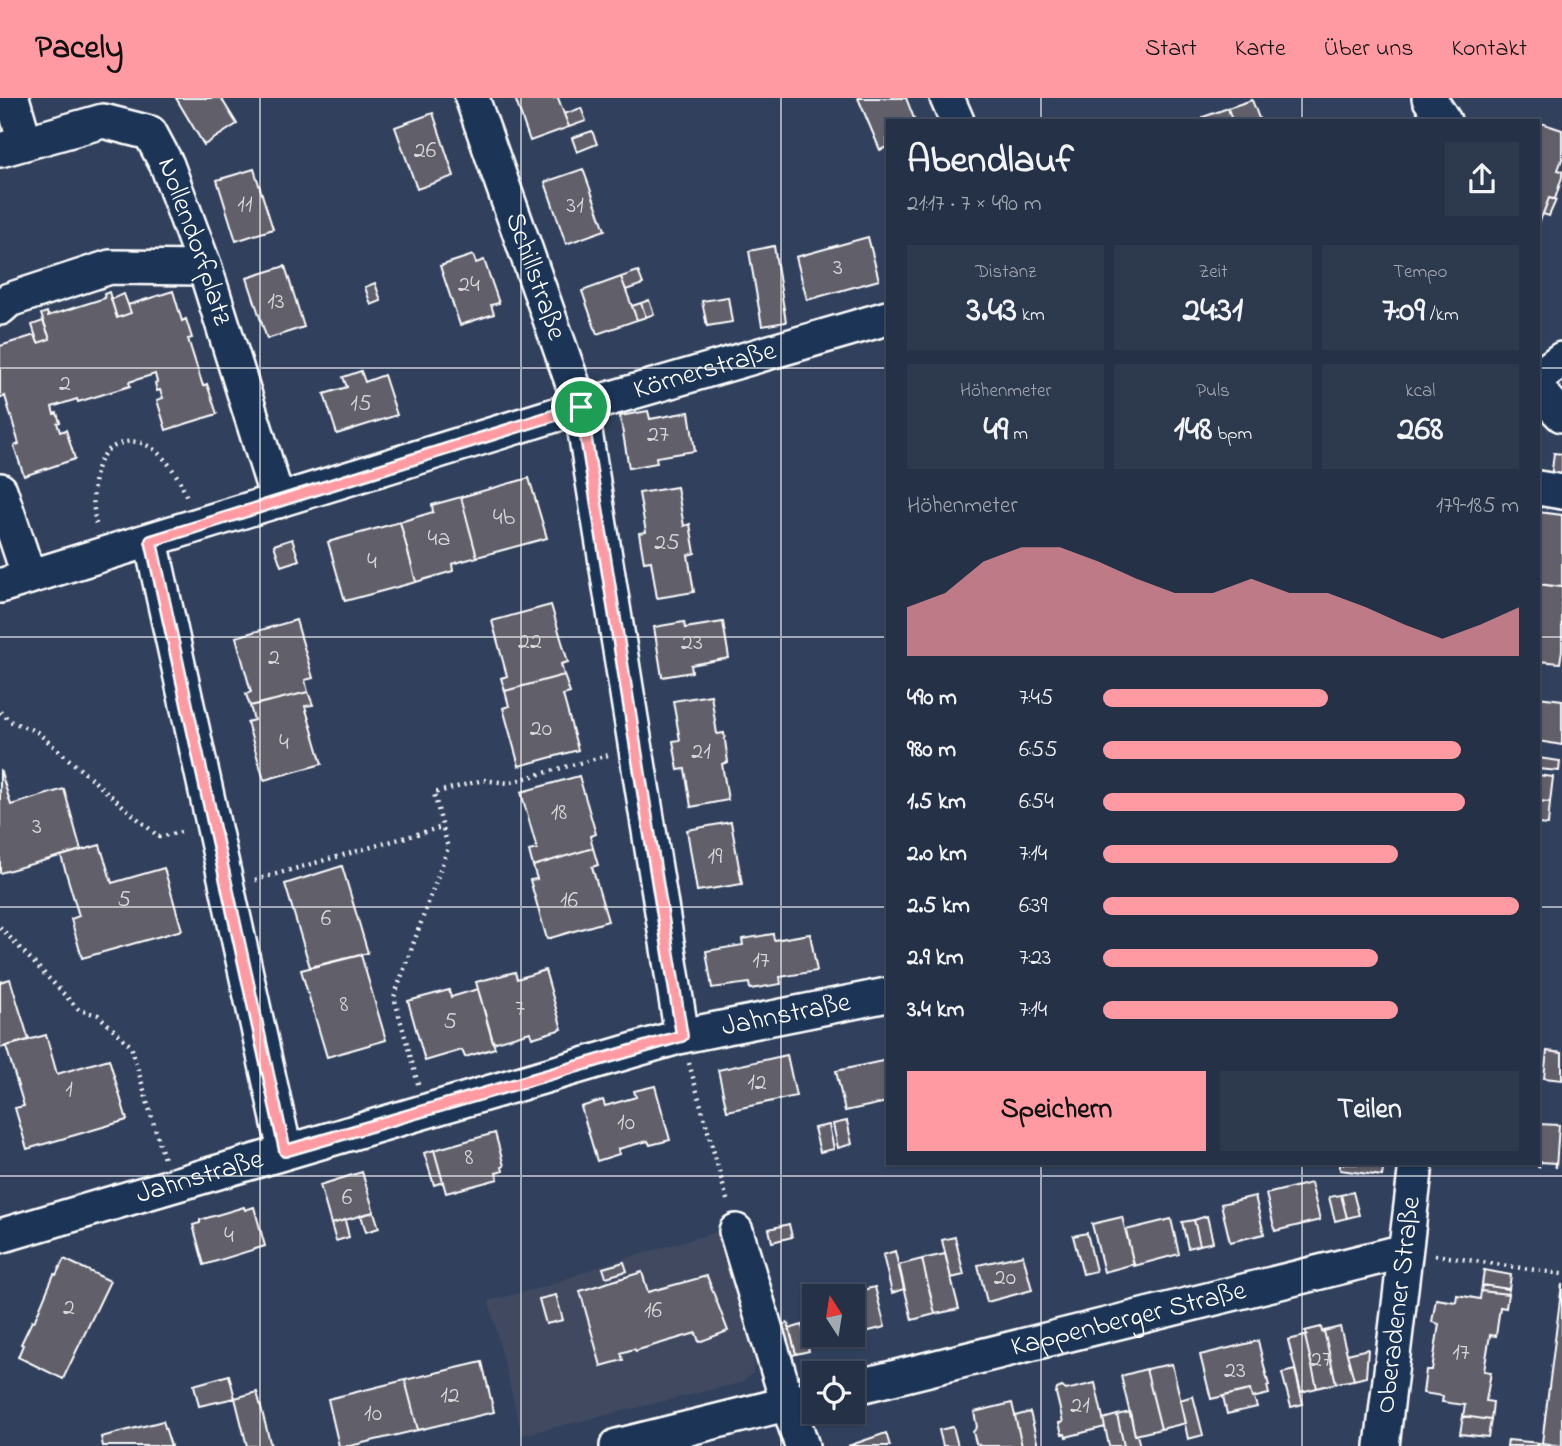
<!DOCTYPE html>
<html lang="de">
<head>
<meta charset="utf-8">
<style>
  :root { --surface:#253146; --page:#2d394d; --text:#f1f3f6; --muted:#a3a9b3; --line:#424c5f; --accent:#ff9aa2 }
  body { margin:0; font-family:"Indie Flower",sans-serif; background:var(--page); color:var(--text); height:100vh; display:flex; flex-direction:column; font-size:26px; white-space:nowrap }
  * { box-sizing:border-box; margin:0 }
  p { font-size:23px; color:var(--muted) }
  .icon { flex:none; width:38px; height:38px; fill:none; stroke:currentColor; stroke-width:2; stroke-linecap:round; stroke-linejoin:round }
  .map { position:relative; flex:1; overflow:hidden }
  .panel { position:absolute; left:886px; top:21px; width:654px; height:1046px; display:flex; flex-direction:column; background:var(--surface); border-radius:0px; box-shadow:0 2px 5px #0004,0 0 0 2px var(--line) }
  .panel>* { flex:none }
  .needle { width:46px; rotate:348deg }
  .controls { position:absolute; left:802px; top:1186px; display:grid; gap:14px }
  .controls a { display:grid; place-items:center; width:63px; height:63px; border-radius:0px; background:var(--surface); box-shadow:0 2px 5px #0004,0 0 0 2px var(--line); font-size:35px }
  .pin { position:absolute; display:grid; place-items:center; width:60px; height:60px; color:#fff; margin:-30px; border:4px solid #fff; border-radius:50%; box-shadow:0 2px 7px #0007 }
  .round { display:grid; place-items:center; flex:none; width:74px; height:74px; border-radius:0px; background:var(--page) }
  .summary { display:flex; align-items:center; justify-content:space-between; height:119px; padding:0 21px }
  h1 { font-size:38px; font-weight:800; line-height:52px }
  .figures { display:grid; grid-template-columns:repeat(3,1fr); gap:10px; height:119px; padding:7px 21px }
  .figures div { display:grid; align-content:center; border-radius:0px; background:var(--page); text-align:center }
  .figures b { font-size:35px; font-weight:800 }
  .figures small { font-size:19px; font-weight:400 }
  .figures p { font-size:19px }
  .chart { height:196px; padding:14px 21px }
  .chart p { display:flex; justify-content:space-between }
  .chart svg { width:100%; height:126px; margin-top:7px; fill:var(--accent); opacity:.7 }
  .action { display:flex; gap:14px; margin-top:auto; padding:14px 21px }
  .action a { flex:1; height:80px; border-radius:0px; background:var(--accent); color:#111; font-size:28px; font-weight:800; line-height:80px; text-align:center }
  .action a+a { background:var(--page); color:var(--text) }
  ul { padding:0 21px; list-style:none; font-size:23px }
  li { display:grid; grid-template-columns:112px 84px 1fr; align-items:center; height:52px }
  li i { height:18px; border-radius:9px; background:var(--accent) }
  header { display:flex; align-items:center; gap:42px; box-sizing:border-box; height:98px; padding:0 35px; background:var(--accent); color:#111 }
  header strong { font-size:33px }
  nav { display:flex; gap:38px; margin-inline-start:auto; font-size:24px }
  .map>svg:first-child { display:block }
</style>
</head>
<body>
<header>
<strong>Pacely</strong>
<nav><a>Start</a><a>Karte</a><a>Über uns</a><a>Kontakt</a></nav>
</header>
<div class="map">
<svg width="1562" height="1348" viewBox="0 0 1562 1348">
  <rect width="100%" height="100%" fill="#31415d"/>
  <filter id="ink" filterUnits="userSpaceOnUse"><feTurbulence type="fractalNoise" baseFrequency=".0143" numOctaves="2"/><feDisplacementMap in="SourceGraphic" scale="14" xChannelSelector="R" yChannelSelector="G"/><feConvolveMatrix kernelMatrix="1 2 1 2 8 2 1 2 1" color-interpolation-filters="sRGB"/></filter>
  <g filter="url(#ink)">
    <path fill="#3f4a61" d="M 720,1133 L 754,1258 L 753,1275 L 740,1285 L 522,1337 L 489,1203 L 550,1187 L 603,1167 Z"/>
    <path fill="#615e6b" stroke="#fff" stroke-width="2" d="M 176,0 L 221,0 L 237,26 L 204,47 Z
      M 515,0 L 558,0 L 569,29 L 530,43 Z
      M 858,0 L 906,0 L 915,23 L 887,23 L 887,49 L 880,52 Z
      M 1252,2 L 1260,23 L 1232,23 L 1228,10 Z
      M 581,10 L 586,23 L 569,29 L 564,16 Z
      M 1228,10 L 1232,23 L 1205,23 L 1203,19 Z
      M 433,15 L 454,78 L 417,91 L 395,29 Z
      M 1538,24 L 1562,32 L 1562,61 L 1558,72 L 1562,73 L 1562,79 L 1555,101 L 1549,100 L 1538,128 Z
      M 592,33 L 597,46 L 577,54 L 572,40 Z
      M 254,71 L 273,131 L 236,143 L 217,82 Z
      M 583,71 L 605,132 L 566,146 L 545,84 Z
      M 1549,100 L 1556,102 L 1549,118 L 1543,116 Z
      M 868,139 L 879,182 L 807,202 L 796,159 Z
      M 774,148 L 786,224 L 762,228 L 749,153 Z
      M 473,157 L 476,165 L 484,162 L 499,205 L 491,207 L 494,216 L 460,227 L 440,168 Z
      M 285,168 L 304,229 L 267,241 L 247,180 Z
      M 638,173 L 643,186 L 626,192 L 621,179 Z
      M 621,179 L 637,222 L 597,236 L 582,193 Z
      M 375,185 L 381,203 L 371,207 L 365,189 Z
      M 173,193 L 182,223 L 186,221 L 192,240 L 188,241 L 203,288 L 207,286 L 217,316 L 166,332 L 157,302 L 163,300 L 160,292 L 157,293 L 155,285 L 157,284 L 155,276 L 129,284 L 130,288 L 78,304 L 77,301 L 52,309 L 54,316 L 57,315 L 60,324 L 57,325 L 60,334 L 66,332 L 75,361 L 24,378 L 14,348 L 19,346 L 5,298 L 1,300 L 0,295 L 0,248 L 35,237 L 38,245 L 50,241 L 41,216 L 47,214 L 48,218 L 105,200 L 104,196 L 109,194 L 117,220 L 131,215 L 128,207 Z
      M 124,196 L 131,215 L 117,220 L 111,201 Z
      M 728,199 L 732,224 L 707,228 L 702,203 Z
      M 649,202 L 654,216 L 646,219 L 641,205 Z
      M 641,205 L 646,219 L 637,222 L 632,208 Z
      M 43,223 L 50,241 L 38,245 L 32,227 Z
      M 361,273 L 365,284 L 384,277 L 397,317 L 337,336 L 324,296 L 347,289 L 343,279 Z
      M 648,313 L 650,321 L 689,314 L 695,353 L 656,359 L 657,365 L 629,370 L 620,318 Z
      M 1554,355 L 1562,356 L 1562,382 L 1551,380 Z
      M 529,380 L 547,440 L 477,459 L 461,399 Z
      M 677,389 L 684,428 L 690,426 L 695,455 L 688,457 L 694,494 L 657,500 L 651,463 L 644,464 L 639,435 L 646,434 L 639,395 Z
      M 461,399 L 477,459 L 452,466 L 453,473 L 416,484 L 400,424 L 433,414 L 432,407 Z
      M 1538,414 L 1562,417 L 1562,489 L 1538,486 Z
      M 400,424 L 416,484 L 345,503 L 328,444 Z
      M 292,441 L 299,462 L 281,468 L 274,447 Z
      M 1538,486 L 1562,489 L 1562,552 L 1560,565 L 1538,563 Z
      M 551,507 L 568,564 L 561,566 L 564,577 L 505,593 L 501,580 L 507,578 L 492,523 Z
      M 296,522 L 313,580 L 305,582 L 308,594 L 250,608 L 246,596 L 251,594 L 236,539 Z
      M 684,524 L 685,530 L 723,524 L 729,560 L 691,567 L 692,574 L 662,579 L 654,529 Z
      M 564,577 L 570,595 L 563,597 L 578,652 L 519,668 L 503,610 L 509,608 L 505,593 Z
      M 308,594 L 313,607 L 305,608 L 322,666 L 264,682 L 247,624 L 254,622 L 250,608 Z
      M 711,597 L 717,636 L 724,635 L 728,664 L 722,666 L 728,702 L 691,709 L 685,671 L 678,672 L 673,643 L 680,642 L 673,603 Z
      M 1538,599 L 1562,602 L 1562,647 L 1538,643 Z
      M 1538,660 L 1560,663 L 1559,673 L 1538,671 Z
      M 0,671 L 11,707 L 64,691 L 81,752 L 0,775 Z
      M 1538,677 L 1553,679 L 1550,704 L 1538,703 Z
      M 579,678 L 596,736 L 590,738 L 593,750 L 533,768 L 529,753 L 537,751 L 521,694 Z
      M 1538,703 L 1550,704 L 1548,727 L 1538,726 Z
      M 731,724 L 742,786 L 697,793 L 687,732 Z
      M 100,747 L 112,785 L 164,770 L 182,832 L 82,860 L 71,821 L 79,818 L 61,758 Z
      M 593,750 L 598,767 L 592,769 L 608,823 L 547,841 L 530,782 L 537,781 L 533,768 Z
      M 342,768 L 368,855 L 310,869 L 285,786 Z
      M 773,836 L 774,842 L 810,836 L 817,873 L 780,879 L 781,886 L 750,891 L 749,885 L 712,890 L 706,853 L 743,847 L 742,841 Z
      M 361,857 L 386,942 L 327,959 L 301,872 Z
      M 545,872 L 562,931 L 532,940 L 530,934 L 493,945 L 476,884 L 515,874 L 517,881 Z
      M 10,881 L 29,942 L 0,950 L 0,884 Z
      M 478,891 L 495,950 L 465,959 L 462,952 L 425,963 L 408,903 L 449,892 L 451,899 Z
      M 46,937 L 57,976 L 109,961 L 127,1022 L 27,1051 L 15,1010 L 24,1008 L 6,948 Z
      M 1547,953 L 1562,955 L 1562,982 L 1544,980 Z
      M 787,957 L 796,998 L 727,1013 L 718,972 Z
      M 887,962 L 887,1004 L 845,1013 L 836,973 Z
      M 655,988 L 670,1042 L 650,1047 L 648,1043 L 618,1051 L 619,1056 L 597,1063 L 581,1009 L 603,1002 L 605,1008 L 636,999 L 634,993 Z
      M 847,1023 L 852,1046 L 838,1050 L 833,1026 Z
      M 1538,1026 L 1559,1027 L 1556,1070 L 1555,1065 L 1540,1064 L 1539,1069 L 1538,1069 Z
      M 829,1027 L 834,1051 L 820,1054 L 814,1030 Z
      M 495,1035 L 504,1068 L 502,1069 L 503,1073 L 496,1075 L 498,1081 L 446,1095 L 434,1052 Z
      M 434,1052 L 443,1084 L 434,1087 L 424,1055 Z
      M 1340,1066 L 1384,1066 L 1382,1078 L 1340,1072 Z
      M 362,1074 L 374,1114 L 331,1126 L 320,1087 Z
      M 1311,1085 L 1320,1122 L 1275,1133 L 1266,1096 Z
      M 1353,1094 L 1359,1117 L 1347,1120 L 1341,1097 Z
      M 1341,1097 L 1347,1120 L 1335,1123 L 1329,1099 Z
      M 1255,1098 L 1264,1136 L 1230,1144 L 1221,1106 Z
      M 244,1109 L 245,1112 L 254,1109 L 265,1148 L 204,1167 L 193,1127 L 200,1125 L 200,1122 Z
      M 374,1114 L 379,1130 L 366,1134 L 361,1117 Z
      M 1207,1118 L 1213,1144 L 1200,1147 L 1194,1122 Z
      M 1122,1119 L 1134,1166 L 1104,1174 L 1092,1126 Z
      M 1171,1121 L 1179,1156 L 1134,1168 L 1126,1132 Z
      M 345,1122 L 349,1139 L 336,1143 L 331,1126 Z
      M 1194,1122 L 1200,1147 L 1188,1150 L 1182,1124 Z
      M 789,1126 L 792,1139 L 772,1144 L 769,1131 Z
      M 1087,1135 L 1096,1173 L 1083,1176 L 1073,1138 Z
      M 955,1139 L 964,1177 L 951,1180 L 942,1142 Z
      M 895,1153 L 904,1191 L 892,1195 L 883,1157 Z
      M 945,1156 L 959,1211 L 935,1216 L 922,1161 Z
      M 1023,1157 L 1032,1192 L 987,1204 L 978,1167 Z
      M 64,1161 L 110,1183 L 63,1281 L 18,1259 L 23,1247 L 21,1246 L 32,1223 L 34,1224 L 54,1176 L 56,1177 Z
      M 922,1161 L 935,1216 L 912,1222 L 899,1167 Z
      M 624,1164 L 627,1173 L 606,1179 L 603,1170 Z
      M 1484,1172 L 1511,1177 L 1509,1191 L 1482,1187 Z
      M 642,1174 L 648,1194 L 707,1178 L 728,1233 L 699,1244 L 696,1235 L 638,1252 L 636,1253 L 634,1251 L 621,1255 L 623,1262 L 601,1268 L 580,1193 Z
      M 1562,1186 L 1562,1348 L 1542,1345 Z
      M 1482,1187 L 1509,1191 L 1508,1196 L 1481,1193 Z
      M 875,1189 L 885,1229 L 833,1242 L 832,1237 L 852,1237 L 852,1199 L 835,1199 Z
      M 1481,1193 L 1508,1196 L 1506,1210 L 1500,1209 L 1496,1238 L 1490,1237 L 1484,1273 L 1491,1274 L 1486,1303 L 1493,1304 L 1491,1322 L 1463,1318 L 1465,1307 L 1442,1304 L 1443,1298 L 1423,1295 L 1426,1272 L 1432,1272 L 1439,1226 L 1432,1224 L 1436,1201 L 1456,1204 L 1457,1197 L 1480,1201 Z
      M 556,1197 L 563,1222 L 546,1226 L 539,1201 Z
      M 788,1225 L 796,1256 L 784,1260 L 776,1228 Z
      M 802,1227 L 809,1253 L 796,1256 L 789,1231 Z
      M 1321,1229 L 1322,1234 L 1324,1233 L 1336,1285 L 1317,1290 L 1305,1238 L 1307,1237 L 1305,1233 Z
      M 1340,1229 L 1354,1282 L 1336,1285 L 1324,1233 Z
      M 1305,1238 L 1317,1290 L 1301,1294 L 1288,1242 Z
      M 1258,1243 L 1269,1288 L 1267,1288 L 1269,1296 L 1252,1300 L 1250,1292 L 1211,1301 L 1200,1257 Z
      M 1368,1251 L 1366,1279 L 1354,1282 L 1347,1256 Z
      M 482,1264 L 494,1314 L 418,1332 L 405,1282 Z
      M 1172,1266 L 1186,1325 L 1161,1331 L 1146,1271 Z
      M 1146,1271 L 1161,1331 L 1135,1337 L 1121,1278 Z
      M 1295,1272 L 1303,1306 L 1291,1309 L 1282,1275 Z
      M 229,1277 L 235,1300 L 199,1308 L 194,1287 Z
      M 405,1282 L 418,1332 L 350,1348 L 339,1348 L 328,1301 Z
      M 1095,1285 L 1105,1329 L 1066,1339 L 1065,1336 L 1062,1336 L 1059,1325 L 1063,1324 L 1056,1295 L 1057,1291 L 1062,1289 L 1066,1292 Z
      M 1250,1292 L 1252,1300 L 1254,1300 L 1257,1309 L 1227,1316 L 1223,1298 Z
      M 257,1294 L 271,1348 L 247,1348 L 235,1300 Z
      M 1193,1298 L 1203,1337 L 1188,1341 L 1180,1302 Z
      M 1012,1305 L 1022,1348 L 981,1348 L 976,1345 L 973,1334 L 977,1329 L 974,1314 Z
      M 1030,1314 L 1038,1348 L 1022,1348 L 1015,1318 Z
      M 1130,1314 L 1135,1337 L 1137,1337 L 1140,1348 L 1124,1348 L 1117,1317 Z
      M 1117,1317 L 1124,1348 L 1109,1348 L 1105,1329 L 1103,1321 Z
      M 1463,1318 L 1491,1322 L 1488,1339 L 1460,1336 Z
      M 163,1323 L 171,1348 L 103,1348 L 101,1339 Z
      M 953,1329 L 958,1348 L 943,1348 L 939,1332 Z
      M 886,1335 L 890,1348 L 848,1348 Z
      M 1508,1342 L 1550,1346 L 1550,1348 L 1507,1348 Z"/>
    <g fill="none" stroke-linecap="round" stroke-linejoin="round">
      <g stroke="#fff" stroke-width="38">
        <g id="minor">
          <path d="M 12,0 L 25,44"/>
          <path id="s1" d="M 472,0 L 581,309 L 682,938"/>
          <path d="M 947,0 L 957,23"/>
          <path d="M 1429,0 L 1444,23"/>
          <path id="s2" d="M 0,52 L 103,23 L 150,35 L 167,67 L 205,170 L 278,403"/>
          <path d="M 0,210 L 9,202 L 110,169 L 205,170"/>
          <path d="M 1538,279 L 1562,261"/>
          <path d="M 1538,293 L 1562,317"/>
          <path d="M 1538,390 L 1562,394"/>
          <path d="M 0,392 L 29,479"/>
          <path d="M 151,443 L 285,1053"/>
          <path id="s3" d="M 0,488 L 581,309 L 887,220"/>
          <path d="M 736,1133 L 788,1306 L 802,1348"/>
          <path id="s4" d="M 0,1138 L 682,938 L 887,897"/>
          <path id="s5" d="M 852,1290 L 1405,1153"/>
          <path d="M 617,1348 L 814,1299"/>
          <path id="s6" d="M 1382,1348 L 1416,1066"/>
        </g>
      </g>
      <path stroke="#fff" stroke-width="4.5" stroke-dasharray="2 5" stroke-linecap="butt" d="M 96,426 C 92,405 91,375 104,356 C 107,351 116,347 122,345 C 153,335 179,376 187,400
        M 0,614 L 12,624 L 37,634 L 159,739 L 185,733
        M 255,782 L 442,729
        M 0,829 L 79,912 L 98,917 L 131,948 L 164,1061
        M 689,965 L 728,1105
        M 418,986 L 394,899 L 448,750 L 434,695 L 483,682 L 508,685 L 608,657
        M 1435,1157 L 1562,1176"/>
      <use href="#minor" stroke="#1d3557" stroke-width="33"/>
    </g>
  </g>
  <g fill="none" stroke-linecap="round" stroke-linejoin="round" filter="url(#ink)">
    <g stroke="#fff" stroke-width="14">
      <path id="route" d="M 581,309 L 682,938 L 285,1053 L 151,443 Z"/>
    </g>
    <use href="#route" stroke="#ff9aa2" stroke-width="9"/>
  </g>
  <path fill="none" stroke="#fff" stroke-width="2" stroke-opacity="0.55" d="M 260,0 L 260,1348M 521,0 L 521,1348M 781,0 L 781,1348M 1041,0 L 1041,23M 1302,0 L 1302,23M 0,270 L 887,270M 1538,270 L 1562,270M 0,539 L 887,539M 1538,539 L 1562,539M 0,809 L 887,809M 1538,809 L 1562,809M 1041,1066 L 1041,1348M 1302,1066 L 1302,1348M 0,1078 L 1562,1078"/>
  <g text-anchor="middle" dominant-baseline="central" stroke-width="7" stroke-linejoin="round" paint-order="stroke">
    <g font-size="24" fill="#d8d7da">
      <text x="425" y="53">26</text>
      <text x="245" y="107">11</text>
      <text x="575" y="108">31</text>
      <text x="838" y="170">3</text>
      <text x="469" y="187">24</text>
      <text x="276" y="204">13</text>
      <text x="65" y="286">2</text>
      <text x="361" y="306">15</text>
      <text x="658" y="337">27</text>
      <text x="504" y="420">4b</text>
      <text x="439" y="441">4a</text>
      <text x="667" y="445">25</text>
      <text x="372" y="464">4</text>
      <text x="530" y="544">22</text>
      <text x="692" y="545">23</text>
      <text x="274" y="560">2</text>
      <text x="541" y="631">20</text>
      <text x="284" y="645">4</text>
      <text x="701" y="654">21</text>
      <text x="559" y="715">18</text>
      <text x="37" y="729">3</text>
      <text x="715" y="759">19</text>
      <text x="124" y="802">5</text>
      <text x="569" y="803">16</text>
      <text x="326" y="821">6</text>
      <text x="761" y="863">17</text>
      <text x="344" y="907">8</text>
      <text x="520" y="911">7</text>
      <text x="450" y="924">5</text>
      <text x="757" y="985">12</text>
      <text x="69" y="992">1</text>
      <text x="626" y="1025">10</text>
      <text x="469" y="1060">8</text>
      <text x="347" y="1100">6</text>
      <text x="229" y="1138">4</text>
      <text x="1005" y="1180">20</text>
      <text x="69" y="1210">2</text>
      <text x="653" y="1213">16</text>
      <text x="1461" y="1255">17</text>
      <text x="1321" y="1262">27</text>
      <text x="1235" y="1273">23</text>
      <text x="450" y="1298">12</text>
      <text x="1080" y="1308">21</text>
      <text x="373" y="1316">10</text>
    </g>
    <g font-size="28" fill="#fff" stroke="#1d3557">
      <text stroke="none"><textPath href="#s2" startOffset="273">Nollendorfplatz</textPath></text>
      <text stroke="none"><textPath href="#s1" startOffset="189">Schillstraße</textPath></text>
      <text stroke="none"><textPath href="#s3" startOffset="737">Körnerstraße</textPath></text>
      <text stroke="none"><textPath href="#s4" startOffset="817">Jahnstraße</textPath></text>
      <text stroke="none"><textPath href="#s4" startOffset="208">Jahnstraße</textPath></text>
      <text stroke="none"><textPath href="#s6" startOffset="142">Oberadener Straße</textPath></text>
      <text stroke="none"><textPath href="#s5" startOffset="285">Kappenberger Straße</textPath></text>
    </g>
  </g>
</svg>
<div class="controls">
<a><svg class="needle" viewBox="-14 -14 28 28"><path d="M0-13l5 13h-10z" fill="#e53935"/><path d="M0 13l5-13h-10z" fill="#a3a9b3"/></svg></a>
<a><svg class="icon" aria-label="locate" viewBox="0 0 24 24"><circle cx="12" cy="12" r="6"/><path d="M12 2v4M12 18v4M2 12h4M18 12h4"/></svg></a>
</div>
<div class="pin" style="left:581px;top:309px;background:#1e9e55"><svg class="icon" aria-label="arrive" viewBox="0 0 24 24"><path d="M6 21V4h12l-3 4 3 4H6"/></svg></div>
<section class="panel">
<div class="summary"><div><h1>Abendlauf</h1><p>21:17 · 7 × 490 m</p></div><a class="round"><svg class="icon" aria-label="share" viewBox="0 0 24 24"><path d="M12 15V3M7 8l5-5 5 5M5 13v7h14v-7"/></svg></a></div>
<div class="figures">
<div><p>Distanz</p><b>3.43<small> km</small></b></div>
<div><p>Zeit</p><b>24:31</b></div>
<div><p>Tempo</p><b>7:09<small> /km</small></b></div>
</div>
<div class="figures">
<div><p>Höhenmeter</p><b>49<small> m</small></b></div>
<div><p>Puls</p><b>148<small> bpm</small></b></div>
<div><p>kcal</p><b>268</b></div>
</div>
<div class="chart"><p><span>Höhenmeter</span>179–185 m</p>
<svg viewBox="0 0 160 44" preserveAspectRatio="none"><path d="M0 44V27L10 22L20 11L30 6L40 6L50 11L60 17L70 22L80 22L90 17L100 22L110 22L120 27L130 33L140 38L150 33L160 27V44z"/></svg>
</div>
<ul>
<li><b>490 m</b>7:45<i style="width:54%"></i></li>
<li><b>980 m</b>6:55<i style="width:86%"></i></li>
<li><b>1.5 km</b>6:54<i style="width:87%"></i></li>
<li><b>2.0 km</b>7:14<i style="width:71%"></i></li>
<li><b>2.5 km</b>6:39<i style="width:100%"></i></li>
<li><b>2.9 km</b>7:23<i style="width:66%"></i></li>
<li><b>3.4 km</b>7:14<i style="width:71%"></i></li>
</ul>
<div class="action"><a>Speichern</a><a>Teilen</a></div>
</section>
</div>
</body>
</html>
